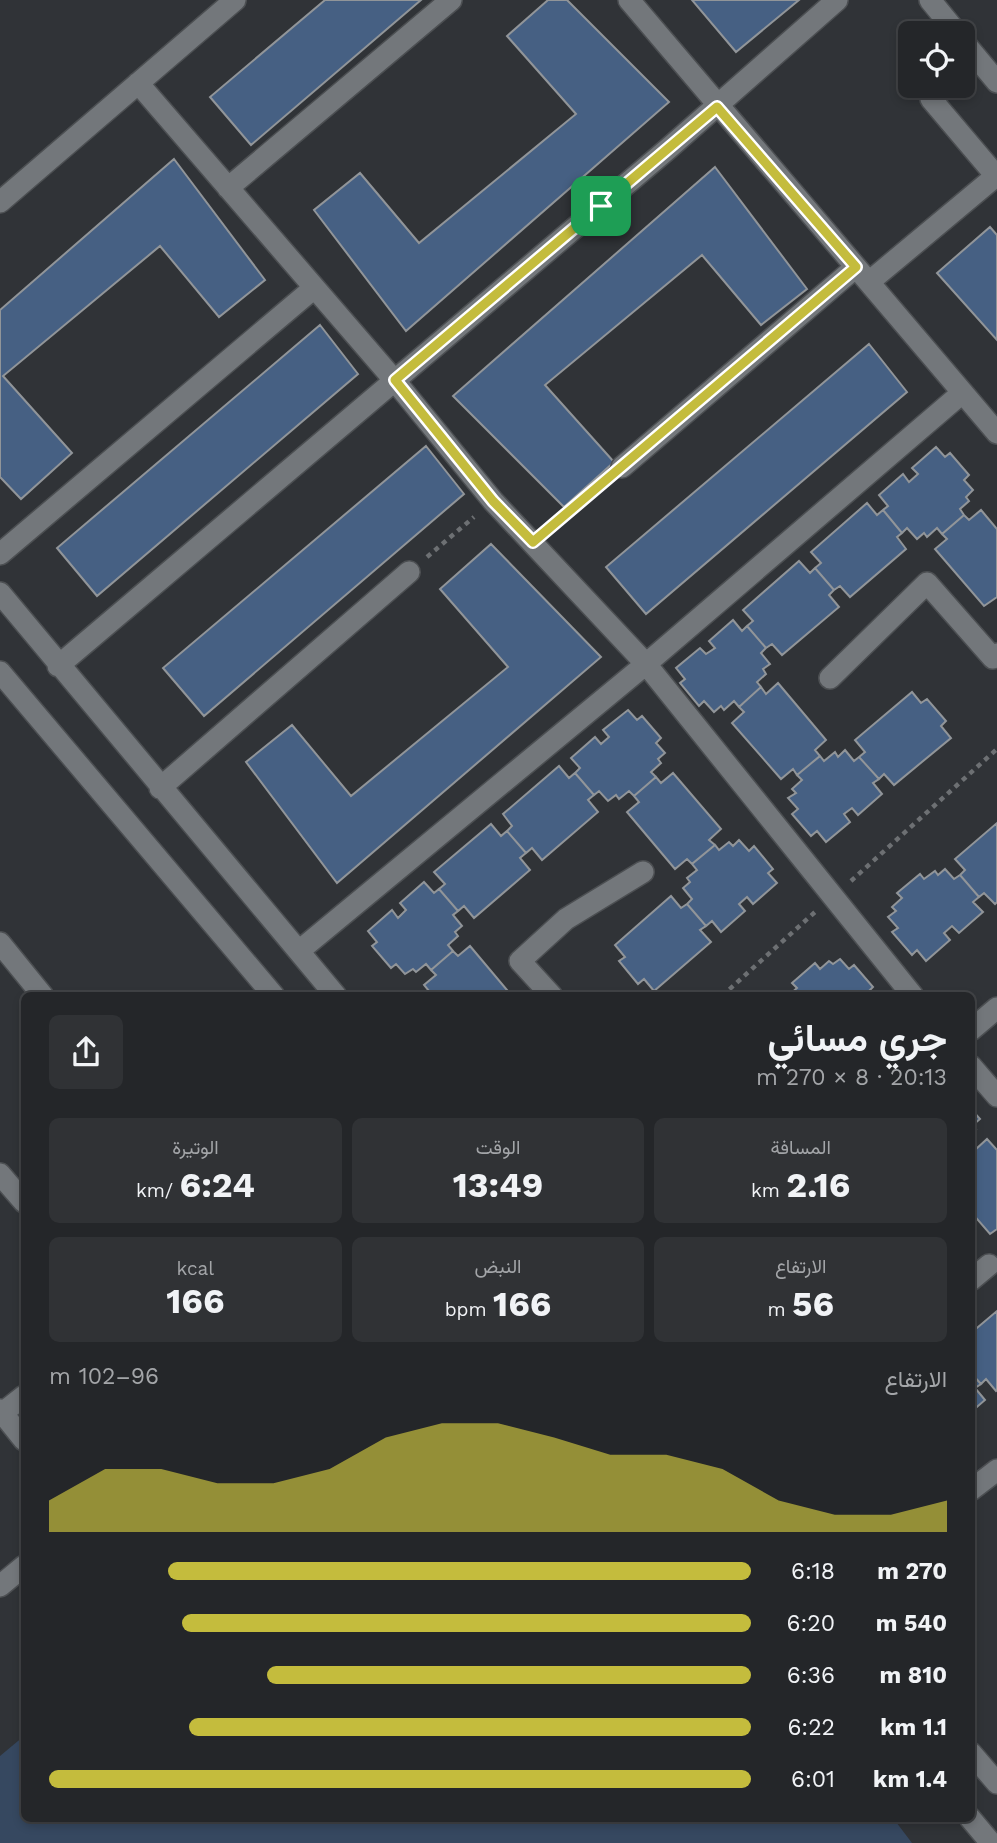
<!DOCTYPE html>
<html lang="ar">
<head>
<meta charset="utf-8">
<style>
  :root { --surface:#242629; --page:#303235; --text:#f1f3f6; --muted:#a3a5a8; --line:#414346; --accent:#c4bc3d }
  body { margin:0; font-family:"Work Sans",Vazirmatn,sans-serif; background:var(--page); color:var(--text); direction:rtl; height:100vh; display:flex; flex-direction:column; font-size:26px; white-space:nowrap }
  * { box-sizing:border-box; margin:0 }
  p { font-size:23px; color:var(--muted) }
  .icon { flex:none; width:38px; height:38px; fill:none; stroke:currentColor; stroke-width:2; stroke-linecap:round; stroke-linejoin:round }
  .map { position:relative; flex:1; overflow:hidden; direction:ltr }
  .panel { position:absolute; left:21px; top:992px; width:954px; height:830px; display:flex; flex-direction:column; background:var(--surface); border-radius:10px; box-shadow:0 4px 10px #0003,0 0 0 2px var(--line); direction:rtl }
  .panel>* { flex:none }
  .tools { position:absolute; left:898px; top:21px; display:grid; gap:14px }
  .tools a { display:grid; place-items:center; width:77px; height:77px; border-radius:10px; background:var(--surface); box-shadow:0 4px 10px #0003,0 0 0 2px var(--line); font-size:35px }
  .pin { position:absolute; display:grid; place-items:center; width:60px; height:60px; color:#fff; margin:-30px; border-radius:14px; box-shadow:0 4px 10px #0006 }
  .round { display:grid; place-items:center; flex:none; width:74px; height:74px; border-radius:10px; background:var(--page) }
  .overview { display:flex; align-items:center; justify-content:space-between; height:119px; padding:0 28px }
  h1 { font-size:38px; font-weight:700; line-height:52px }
  .figures { display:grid; grid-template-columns:repeat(3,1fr); gap:10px; height:119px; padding:7px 28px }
  .figures div { display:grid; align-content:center; border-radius:10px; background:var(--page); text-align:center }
  .figures b { font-size:35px; font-weight:700 }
  .figures small { font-size:19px; font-weight:400 }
  .figures p { font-size:19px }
  .chart { height:196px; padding:14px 28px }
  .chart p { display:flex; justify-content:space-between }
  .chart svg { width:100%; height:126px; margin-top:7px; fill:var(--accent); opacity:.7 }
  ul { padding:0 28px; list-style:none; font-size:23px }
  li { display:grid; grid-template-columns:112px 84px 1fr; align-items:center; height:52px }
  li i { height:18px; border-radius:9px; background:var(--accent) }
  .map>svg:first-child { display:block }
</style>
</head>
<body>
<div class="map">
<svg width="997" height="1843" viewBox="0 0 997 1843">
  <rect width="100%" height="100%" fill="#303337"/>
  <path fill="#364860" d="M 24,1736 L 24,1818 L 893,1818 L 912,1843 L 0,1843 L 0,1756 Z"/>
  <path fill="#466083" stroke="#919599" stroke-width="2" d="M 325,0 L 421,0 L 251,145 L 210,97 Z
    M 548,0 L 567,0 L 669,102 L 406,331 L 314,210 L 360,173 L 419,243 L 576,114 L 507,36 Z
    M 692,0 L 799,0 L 736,52 Z
    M 174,159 L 265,280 L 219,317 L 160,246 L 3,376 L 72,453 L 21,499 L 0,477 L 0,310 Z
    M 715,167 L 807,289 L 761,325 L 702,255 L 545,385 L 614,462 L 564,507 L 453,396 Z
    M 990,227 L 997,235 L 997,340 L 937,273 Z
    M 320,325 L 358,374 L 97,596 L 57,548 Z
    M 869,344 L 907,392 L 646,614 L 606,567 Z
    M 426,446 L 464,494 L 204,716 L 163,668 Z
    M 936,447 L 945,457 L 950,453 L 969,475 L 964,480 L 973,490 L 966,497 L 969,501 L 960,509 L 964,515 L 942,534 L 937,528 L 927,537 L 924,533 L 917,539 L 907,528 L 902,533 L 883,510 L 888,506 L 879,495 L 903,474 L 909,482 L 918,474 L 912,468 Z
    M 867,503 L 877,515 L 883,510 L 902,533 L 897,537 L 906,549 L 850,597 L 840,586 L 834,590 L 815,568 L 821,563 L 811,552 Z
    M 981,510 L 997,529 L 997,597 L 984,606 L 935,549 L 947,539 L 942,534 L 964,515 L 969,520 Z
    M 491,544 L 601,657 L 337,883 L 246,762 L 292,725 L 351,796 L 508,667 L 440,589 Z
    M 799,561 L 810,573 L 815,568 L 834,590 L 829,595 L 839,607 L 782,655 L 772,644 L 766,648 L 747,626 L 753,621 L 743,610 Z
    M 733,620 L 742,631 L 747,626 L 766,648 L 761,653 L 770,664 L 763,669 L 766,674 L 757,682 L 761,687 L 739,707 L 734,701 L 724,710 L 721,706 L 714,712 L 704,701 L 699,706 L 680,683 L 685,679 L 676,668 L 700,648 L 706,654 L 715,648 L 709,641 Z
    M 778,683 L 826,740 L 815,750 L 820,756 L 797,775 L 793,769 L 781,779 L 732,723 L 744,712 L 739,707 L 761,687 L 766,694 Z
    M 912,692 L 921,703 L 927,699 L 946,721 L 941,726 L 951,738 L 894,785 L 884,774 L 879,779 L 859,757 L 865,752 L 855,740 Z
    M 628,710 L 637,720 L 642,716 L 661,738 L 656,743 L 665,753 L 658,759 L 661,763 L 651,772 L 656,777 L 634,796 L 629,791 L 619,799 L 616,795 L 608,801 L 599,791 L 594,795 L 575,773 L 580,768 L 571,758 L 595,737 L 601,744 L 609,737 L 603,730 Z
    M 845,750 L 854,761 L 859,757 L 879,779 L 873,783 L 882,794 L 858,815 L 852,808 L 844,814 L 850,822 L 826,842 L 817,831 L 811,836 L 792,814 L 798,809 L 788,798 L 796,793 L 792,789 L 802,780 L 797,775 L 820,756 L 824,761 L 835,752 L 838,757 Z
    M 559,766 L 569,778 L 575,773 L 594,795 L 588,800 L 598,812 L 542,860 L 532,848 L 526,853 L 507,831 L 512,826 L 503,814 Z
    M 673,773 L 721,829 L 709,840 L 715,845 L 692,864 L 687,859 L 675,869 L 627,812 L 639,802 L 634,796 L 656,777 L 661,783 Z
    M 997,823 L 997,902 L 995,904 L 984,893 L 979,897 L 960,875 L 965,870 L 955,859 Z
    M 491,824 L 501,836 L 507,831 L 526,853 L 520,858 L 530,870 L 474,918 L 464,906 L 458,911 L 439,889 L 445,884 L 434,872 Z
    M 739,840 L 749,851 L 754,846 L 773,869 L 768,873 L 777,883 L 753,904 L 747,897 L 739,904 L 745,911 L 721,932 L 712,921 L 706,926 L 687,904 L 692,899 L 683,888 L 690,882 L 687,878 L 697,870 L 692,864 L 715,845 L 719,850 L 729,842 L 733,846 Z
    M 945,869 L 954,879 L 960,875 L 979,897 L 973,902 L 983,912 L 959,933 L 952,926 L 944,933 L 950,940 L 926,961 L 917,950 L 912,955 L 892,932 L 898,928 L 888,917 L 896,911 L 892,907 L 902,898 L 897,893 L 920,874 L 924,879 L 935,871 L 938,875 Z
    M 424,882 L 434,893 L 439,889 L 458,911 L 453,915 L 462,926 L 455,932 L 458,936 L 448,945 L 453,951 L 431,970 L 426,964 L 416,972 L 413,969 L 405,974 L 396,964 L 391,968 L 372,946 L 377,942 L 368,931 L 392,910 L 398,918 L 406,910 L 400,903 Z
    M 671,896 L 681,908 L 687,904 L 706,926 L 700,930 L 711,942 L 654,991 L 644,979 L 638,984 L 619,961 L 625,957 L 615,945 Z
    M 470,946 L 512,996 L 433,996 L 424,985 L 436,975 L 431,970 L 453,951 L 458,956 Z
    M 840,959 L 849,969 L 854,965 L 873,987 L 868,992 L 872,996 L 788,996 L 797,988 L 792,983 L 815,963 L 820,969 L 829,961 L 833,964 Z
    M 971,1109 L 980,1119 L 973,1125 L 976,1129 L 971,1133 Z
    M 987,1139 L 997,1150 L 997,1229 L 990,1234 L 971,1212 L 971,1144 L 976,1149 Z
    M 997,1311 L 997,1390 L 996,1391 L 986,1379 L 981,1384 L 971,1373 L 971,1333 Z
    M 971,1373 L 981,1384 L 975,1388 L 985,1400 L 971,1412 Z"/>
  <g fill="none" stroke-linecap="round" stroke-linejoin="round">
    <g stroke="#4c4f52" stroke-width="24">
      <path id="minor" d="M 629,0 L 997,433
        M 930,0 L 957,33
        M 962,40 L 997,82
        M 138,83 L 395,381 L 493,501 L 646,664 L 913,996
        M 947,86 L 931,99 L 997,177
        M 228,188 L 451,0
        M 0,202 L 235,0
        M 869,282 L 996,176
        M 622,467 L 856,267
        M 0,554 L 314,288
        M 0,593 L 336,996
        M 58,666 L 669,148 L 837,0
        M 0,672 L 274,996
        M 830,678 L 927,583 L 993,658 L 997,654
        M 160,788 L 409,572
        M 0,943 L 43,996
        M 299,951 L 646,664 L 962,393
        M 552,996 L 520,961 L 566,919 L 643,872
        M 971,1030 L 997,1008
        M 971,1066 L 997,1096
        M 0,1174 L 24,1202
        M 971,1280 L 989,1265
        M 0,1410 L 24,1440
        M 0,1415 L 24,1396
        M 971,1490 L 997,1470
        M 0,1586 L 24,1566
        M 971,1753 L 997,1783
        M 970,1818 L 991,1843"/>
    </g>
    <path stroke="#6d7073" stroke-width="4.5" stroke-dasharray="5 5" stroke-linecap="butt" d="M 552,526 L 604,482
      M 427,557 L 474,517
      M 851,881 L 997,749
      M 722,996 L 815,912"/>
    <use href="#minor" stroke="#73777b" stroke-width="21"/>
  </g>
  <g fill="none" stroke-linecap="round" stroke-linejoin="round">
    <g stroke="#fff" stroke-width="14">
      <path id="route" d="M 717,107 L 856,267 L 533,542 L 493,501 L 395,380 Z"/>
    </g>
    <use href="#route" stroke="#c4bc3d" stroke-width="9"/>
  </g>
</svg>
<div class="tools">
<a><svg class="icon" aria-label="locate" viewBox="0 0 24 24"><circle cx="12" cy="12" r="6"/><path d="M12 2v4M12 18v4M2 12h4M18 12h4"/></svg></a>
</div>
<div class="pin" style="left:601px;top:206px;background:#1e9e55"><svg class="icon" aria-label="arrive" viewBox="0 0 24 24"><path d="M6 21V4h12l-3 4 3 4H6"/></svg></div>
<section class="panel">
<div class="overview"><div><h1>جري مسائي</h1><p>20:13 · 8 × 270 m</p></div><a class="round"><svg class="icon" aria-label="share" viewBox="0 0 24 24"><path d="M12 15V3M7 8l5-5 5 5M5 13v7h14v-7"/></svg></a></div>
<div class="figures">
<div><p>المسافة</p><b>2.16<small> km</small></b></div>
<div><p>الوقت</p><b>13:49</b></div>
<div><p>الوتيرة</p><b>6:24<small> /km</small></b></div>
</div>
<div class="figures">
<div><p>الارتفاع</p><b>56<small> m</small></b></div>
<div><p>النبض</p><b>166<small> bpm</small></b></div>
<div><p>kcal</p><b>166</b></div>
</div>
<div class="chart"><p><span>الارتفاع</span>96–102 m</p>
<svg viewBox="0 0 160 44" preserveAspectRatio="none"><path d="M0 44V33L10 22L20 22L30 27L40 27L50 22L60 11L70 6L80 6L90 11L100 17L110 17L120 22L130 33L140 38L150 38L160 33V44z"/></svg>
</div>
<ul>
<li><b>270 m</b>6:18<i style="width:83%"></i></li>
<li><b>540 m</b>6:20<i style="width:81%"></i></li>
<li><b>810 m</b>6:36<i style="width:69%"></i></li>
<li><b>1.1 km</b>6:22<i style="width:80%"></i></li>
<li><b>1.4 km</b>6:01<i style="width:100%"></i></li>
</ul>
</section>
</div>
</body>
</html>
